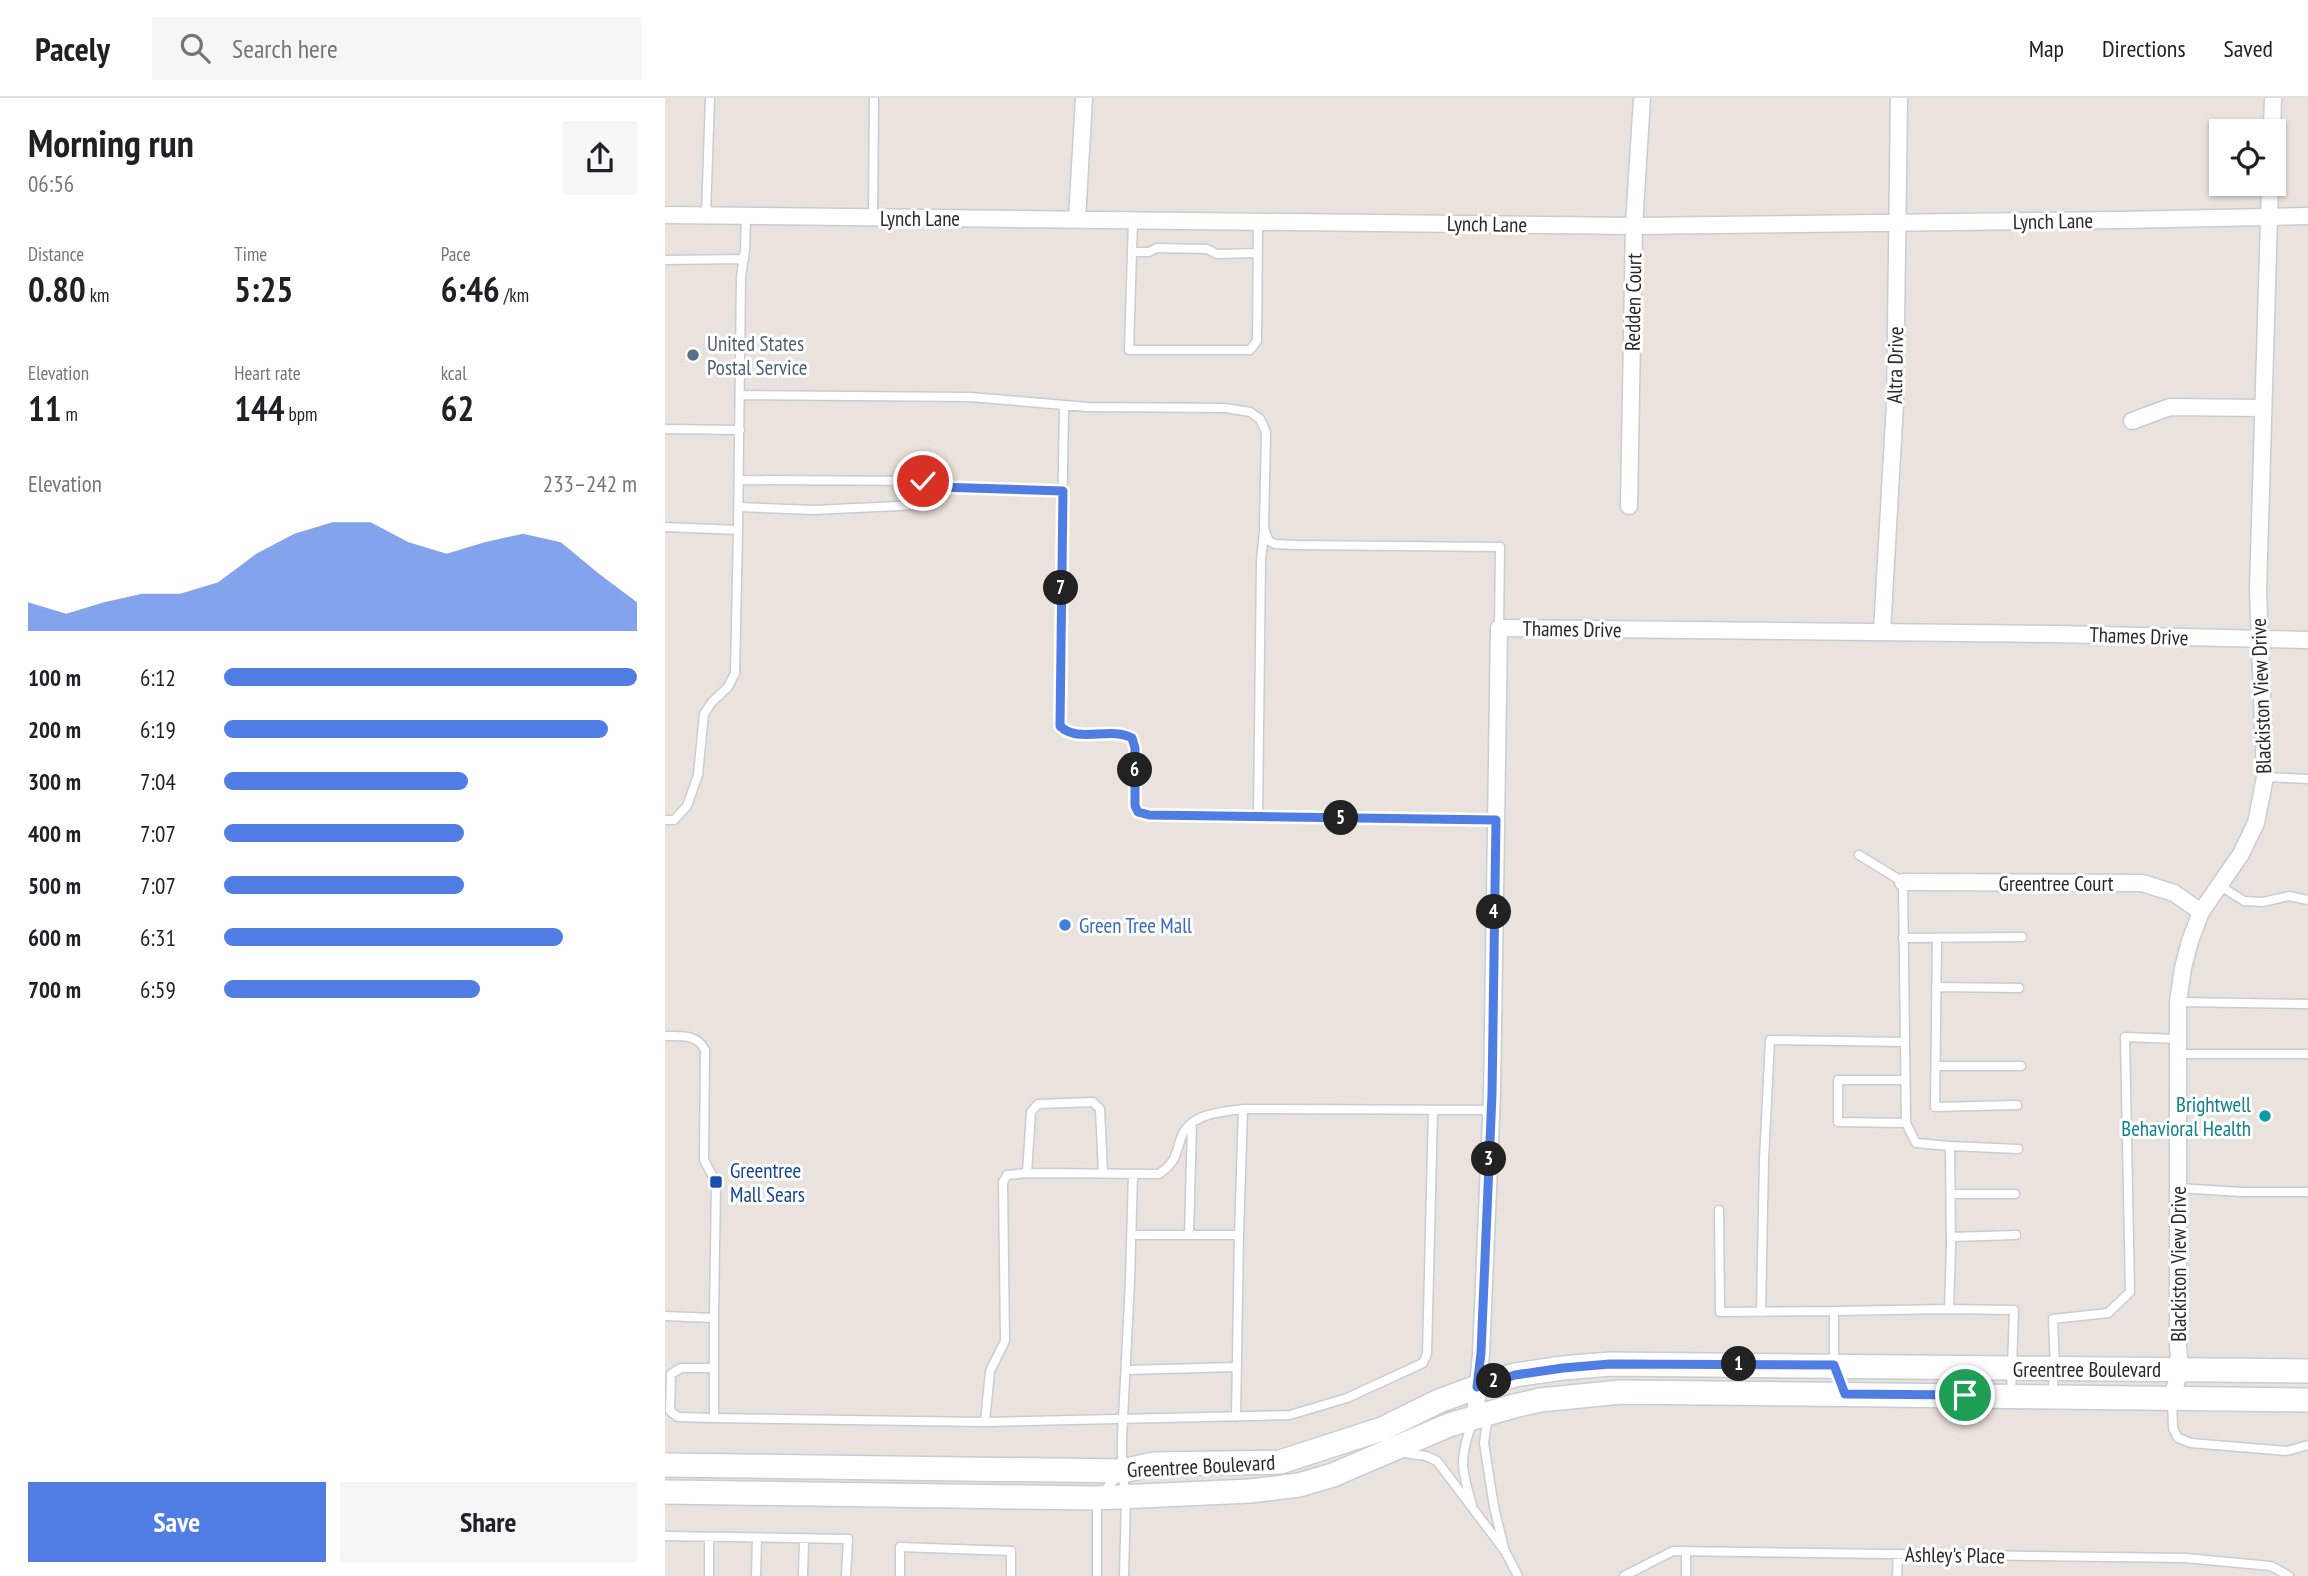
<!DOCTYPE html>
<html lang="en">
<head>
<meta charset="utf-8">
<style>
  :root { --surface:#fff; --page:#f6f6f6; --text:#202124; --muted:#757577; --line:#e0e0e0; --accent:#4f7de4 }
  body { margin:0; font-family:"PT Sans Narrow",sans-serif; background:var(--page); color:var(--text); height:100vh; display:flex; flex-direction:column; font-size:26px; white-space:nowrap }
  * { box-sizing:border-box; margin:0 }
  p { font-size:23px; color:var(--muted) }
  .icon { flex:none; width:38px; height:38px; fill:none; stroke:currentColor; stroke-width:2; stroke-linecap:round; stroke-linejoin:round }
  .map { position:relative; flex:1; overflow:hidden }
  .panel { display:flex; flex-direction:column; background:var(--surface); width:665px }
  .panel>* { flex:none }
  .controls { position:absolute; left:1544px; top:21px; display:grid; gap:14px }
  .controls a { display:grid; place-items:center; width:77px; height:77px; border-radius:0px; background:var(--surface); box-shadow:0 2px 5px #0004; font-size:35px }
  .pin { position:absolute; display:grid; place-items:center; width:60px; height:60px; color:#fff; margin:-30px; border:4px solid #fff; border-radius:50%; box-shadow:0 2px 7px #0007 }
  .km { position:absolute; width:35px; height:35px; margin:-18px; border-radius:50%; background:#222; color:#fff; font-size:19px; line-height:35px; text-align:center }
  .round { display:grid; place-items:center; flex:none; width:74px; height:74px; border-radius:0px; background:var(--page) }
  .summary { display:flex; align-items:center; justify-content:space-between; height:119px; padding:0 28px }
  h1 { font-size:38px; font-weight:600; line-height:52px }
  .figures { display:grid; grid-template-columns:repeat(3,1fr); gap:10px; height:119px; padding:7px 28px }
  .figures div { display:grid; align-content:center }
  .figures b { font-size:35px; font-weight:600 }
  .figures small { font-size:19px; font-weight:400 }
  .figures p { font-size:19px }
  .chart { height:196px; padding:14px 28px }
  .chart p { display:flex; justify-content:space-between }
  .chart svg { width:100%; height:126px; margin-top:7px; fill:var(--accent); opacity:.7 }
  .action { display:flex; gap:14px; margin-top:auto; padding:14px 28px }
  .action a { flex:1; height:80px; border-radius:0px; background:var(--accent); color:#fff; font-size:28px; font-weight:600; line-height:80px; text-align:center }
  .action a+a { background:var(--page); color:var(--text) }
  ul { padding:0 28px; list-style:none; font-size:23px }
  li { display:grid; grid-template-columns:112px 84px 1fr; align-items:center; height:52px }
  li i { height:18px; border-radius:9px; background:var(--accent) }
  header { display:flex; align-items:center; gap:42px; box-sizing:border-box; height:98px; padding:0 35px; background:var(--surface); border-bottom:2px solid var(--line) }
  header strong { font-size:33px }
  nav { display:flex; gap:38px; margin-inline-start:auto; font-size:24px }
  .search { width:490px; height:63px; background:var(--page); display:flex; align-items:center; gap:18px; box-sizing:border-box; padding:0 24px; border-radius:0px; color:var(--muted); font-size:26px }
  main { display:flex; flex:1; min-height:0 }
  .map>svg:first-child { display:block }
</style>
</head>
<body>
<header>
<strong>Pacely</strong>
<div class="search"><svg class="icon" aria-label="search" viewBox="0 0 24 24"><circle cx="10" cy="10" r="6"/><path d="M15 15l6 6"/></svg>Search here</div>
<nav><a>Map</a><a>Directions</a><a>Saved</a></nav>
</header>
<main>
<section class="panel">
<div class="summary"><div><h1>Morning run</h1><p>06:56</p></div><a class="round"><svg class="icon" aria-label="share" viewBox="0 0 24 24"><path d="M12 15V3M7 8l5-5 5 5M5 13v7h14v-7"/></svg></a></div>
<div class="figures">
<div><p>Distance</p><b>0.80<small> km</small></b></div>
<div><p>Time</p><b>5:25</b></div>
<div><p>Pace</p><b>6:46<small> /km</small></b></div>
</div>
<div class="figures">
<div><p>Elevation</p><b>11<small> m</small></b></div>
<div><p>Heart rate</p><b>144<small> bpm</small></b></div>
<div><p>kcal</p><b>62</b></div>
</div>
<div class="chart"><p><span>Elevation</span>233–242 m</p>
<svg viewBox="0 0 160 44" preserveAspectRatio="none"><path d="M0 44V34L10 38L20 34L30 31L40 31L50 27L60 17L70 10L80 6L90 6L100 13L110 17L120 13L130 10L140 13L150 24L160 34V44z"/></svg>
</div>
<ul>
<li><b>100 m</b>6:12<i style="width:100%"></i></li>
<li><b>200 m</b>6:19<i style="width:93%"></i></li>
<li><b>300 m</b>7:04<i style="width:59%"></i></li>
<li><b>400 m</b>7:07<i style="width:58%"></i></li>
<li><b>500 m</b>7:07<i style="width:58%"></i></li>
<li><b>600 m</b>6:31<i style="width:82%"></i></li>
<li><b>700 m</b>6:59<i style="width:62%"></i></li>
</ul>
<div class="action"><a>Save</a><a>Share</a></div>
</section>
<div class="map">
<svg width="1643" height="1478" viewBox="0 0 1643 1478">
  <rect width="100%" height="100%" fill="#eae2dc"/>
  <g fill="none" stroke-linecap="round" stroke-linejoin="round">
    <g stroke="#c8ccd5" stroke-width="11">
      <path id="service" d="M 41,117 L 45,0
        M 208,119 L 209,0
        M 468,122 L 464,252 L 585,252 L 592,243 L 593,124
        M 467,154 L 484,154 L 492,150 L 542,151 L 552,156 L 593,155
        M 0,162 L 79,161
        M 76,297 L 306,299 L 422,309 L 560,310 L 585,314 L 595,321 L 601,334 L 599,431 L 604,443 L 610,446 L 631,447 L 835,449 L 834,530
        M 399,307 L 394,624 C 404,647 447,629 467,640 L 470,650 L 471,711 L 484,717 L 831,722
        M 0,331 L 75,332
        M 75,382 L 264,383 L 273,389 L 398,392
        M 74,409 L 149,412 L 254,407 L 261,404 L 273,389
        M 0,429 L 73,432 L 76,179 L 80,151 L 81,118
        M 1600,679 L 1643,681
        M 593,719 L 596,462 L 599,434
        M 0,722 L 9,722 L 22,708 L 33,677 L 39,616 L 47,604 L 63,589 L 70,575 L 73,432
        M 1554,787 L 1579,803 L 1598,804 L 1624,798 L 1643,802
        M 1238,840 L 1357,839
        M 1272,840 L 1270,1009 L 1352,1007
        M 1271,889 L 1354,890
        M 1513,904 L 1643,906
        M 0,938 C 16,938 32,936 40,952 L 39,1062 L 51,1084 L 49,1220 L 0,1218
        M 1513,956 L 1643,956
        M 1271,968 L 1356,968
        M 1239,982 L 1173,982 L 1173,1024 L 1241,1025
        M 1285,1048 L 1353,1051
        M 362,1075 L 366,1014 L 373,1006 L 428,1004 L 435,1011 L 438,1075
        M 1513,1090 L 1576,1094 L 1643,1094
        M 1286,1096 L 1350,1096
        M 1054,1112 L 1055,1214 L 1169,1213
        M 466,1137 L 574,1137 L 571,1319
        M 524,1137 L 527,1025
        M 574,1137 L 578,1011
        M 1286,1139 L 1351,1137
        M 1280,1211 L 1349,1212 L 1346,1298
        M 1096,1214 L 1099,1062 L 1105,942 L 1239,944
        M 49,1220 L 49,1320 L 320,1324 L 325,1273 L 340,1243 L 338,1084 L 342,1077 L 362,1075 L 494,1076 C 511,1064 510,1058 516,1040 C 525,1015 556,1014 578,1011 L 826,1012
        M 48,1270 L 16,1270 L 6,1276 L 5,1313 L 13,1319 L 49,1320
        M 462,1272 L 572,1269
        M 1179,1293 L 1169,1267 L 1169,1213 L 1284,1211 L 1286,1149 L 1285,1048 L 1251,1045 L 1241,1025 L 1238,784 L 1194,757
        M 1387,1295 L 1390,1271 L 1388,1221 L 1443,1215 L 1465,1194 L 1460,939 L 1512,941
        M 1507,1302 L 1508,1330 L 1513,1340 L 1526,1345 L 1622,1353 L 1643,1347
        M 823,1318 L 819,1345 L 829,1409 L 839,1450
        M 320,1324 L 625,1317 L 682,1300 L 758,1265 L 762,1256 L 768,1012
        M 739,1355 L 761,1358 L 772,1363 L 840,1453 L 853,1478
        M 807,1407 C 796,1370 794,1361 807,1325
        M 0,1438 L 183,1441 L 181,1478
        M 44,1478 L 44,1439
        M 91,1478 L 92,1440
        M 138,1478 L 139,1441
        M 235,1478 L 235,1449 L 346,1453 L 346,1478
        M 432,1478 L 432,1400 L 453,1378
        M 459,1478 L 461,1399 L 457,1373 L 457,1340 L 465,1183 L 468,1076
        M 959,1478 L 1008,1453 L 1520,1460 L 1606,1468 L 1624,1478
        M 1021,1478 L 1021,1453
        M 1232,1478 L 1233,1456"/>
    </g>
    <g stroke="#c8ccd5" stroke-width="19">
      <path id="minor" d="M 1607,33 L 1608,0
        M 0,117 L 969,128 L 1456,122 L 1643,118
        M 412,121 L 419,0
        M 1467,323 L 1505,309 L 1597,310
        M 964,408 L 969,128 L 977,0
        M 1217,534 L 1230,305 L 1234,0
        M 1238,784 L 1477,785 L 1509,795 L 1536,814
        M 1507,1300 L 1515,1271 L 1513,1248 L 1513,904 L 1518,870 L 1525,843 L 1536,814 L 1576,756 L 1591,725 L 1600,679 L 1593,492 L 1605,86
        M 810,1319 L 816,1256 L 827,996 L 834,530 L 1391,536 L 1643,542"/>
    </g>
    <g stroke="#c8ccd5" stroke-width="26">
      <path id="secondary" d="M 0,1367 L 457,1373 L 489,1366 L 615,1364 L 717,1331 L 774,1303 L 812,1289 L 850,1277 L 898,1270 L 945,1266 L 1643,1273
        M 0,1394 L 432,1400 L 585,1393 L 634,1387 L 668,1377 L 784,1327 L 849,1308 L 875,1302 L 956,1294 L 1643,1302"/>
    </g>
    <use href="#service" stroke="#fff" stroke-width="8"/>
    <use href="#minor" stroke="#fff" stroke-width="16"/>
    <use href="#secondary" stroke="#fff" stroke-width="23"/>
  </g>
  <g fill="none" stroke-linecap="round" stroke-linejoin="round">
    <g stroke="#fff" stroke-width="14">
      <path id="route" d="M 258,383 L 264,383 L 273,389 L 398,393 L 395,628 C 413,646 445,628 467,640 L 470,650 L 470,708 L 473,714 L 484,717 L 831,722 L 827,996 L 816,1255 L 812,1289 L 850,1277 L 898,1270 L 945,1266 L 1169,1267 L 1180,1296 L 1300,1297"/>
    </g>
    <use href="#route" stroke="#4f7de4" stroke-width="9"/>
  </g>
  <circle fill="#5c6f8a" stroke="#fff" stroke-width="2.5" cx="28" cy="257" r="7"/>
  <circle fill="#3f7fe0" stroke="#fff" stroke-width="2.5" cx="400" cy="827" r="7"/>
  <circle fill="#0f9aa8" stroke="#fff" stroke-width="2.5" cx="1600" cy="1018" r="7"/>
  <rect fill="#1a4fb4" stroke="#fff" stroke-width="2.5" x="44" y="1077" width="14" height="14" rx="3.5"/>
  <g text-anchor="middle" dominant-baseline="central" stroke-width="6" stroke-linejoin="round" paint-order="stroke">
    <g font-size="21" fill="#292929" stroke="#fff">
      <text x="255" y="120">Lynch Lane</text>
      <text transform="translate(1388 123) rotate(-1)">Lynch Lane</text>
      <text transform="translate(822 126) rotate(1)">Lynch Lane</text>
      <text transform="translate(968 204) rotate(-89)">Redden Court</text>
      <text transform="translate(1230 267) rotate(-89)">Altra Drive</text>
      <text transform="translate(907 531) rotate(1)">Thames Drive</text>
      <text transform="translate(1474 538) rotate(2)">Thames Drive</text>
      <text transform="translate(1596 598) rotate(-92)">Blackiston View Drive</text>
      <text x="1391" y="785">Greentree Court</text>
      <text transform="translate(1513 1166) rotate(-90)">Blackiston View Drive</text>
      <text x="1422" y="1271">Greentree Boulevard</text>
      <text transform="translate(536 1368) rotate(-3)">Greentree Boulevard</text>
      <text transform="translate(1290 1457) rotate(1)">Ashley's Place</text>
    </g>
    <g font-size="21" fill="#4e5e75" stroke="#fff" text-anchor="start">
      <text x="42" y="245">United States<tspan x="42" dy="24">Postal Service</tspan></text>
    </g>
    <g font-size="21" fill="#366cbe" stroke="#fff" text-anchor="start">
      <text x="414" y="827">Green Tree Mall</text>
    </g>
    <g font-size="21" fill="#0d838f" stroke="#fff" text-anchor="end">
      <text x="1586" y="1006">Brightwell<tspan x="1586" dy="24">Behavioral Health</tspan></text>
    </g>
    <g font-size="21" fill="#164399" stroke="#fff" text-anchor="start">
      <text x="65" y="1072">Greentree<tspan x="65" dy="24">Mall Sears</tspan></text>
    </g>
  </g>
</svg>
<div class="controls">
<a><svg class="icon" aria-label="locate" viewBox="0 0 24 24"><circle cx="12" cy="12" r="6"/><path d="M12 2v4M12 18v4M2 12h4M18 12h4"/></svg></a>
</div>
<div class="pin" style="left:1300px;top:1297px;background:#1e9e55"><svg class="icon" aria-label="arrive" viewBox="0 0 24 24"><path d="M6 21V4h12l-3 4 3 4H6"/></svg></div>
<div class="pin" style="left:258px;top:383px;background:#d93025"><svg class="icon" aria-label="check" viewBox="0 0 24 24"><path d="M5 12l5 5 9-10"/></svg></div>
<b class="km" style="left:1074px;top:1266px">1</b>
<b class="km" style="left:829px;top:1283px">2</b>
<b class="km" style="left:824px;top:1061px">3</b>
<b class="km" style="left:829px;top:814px">4</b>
<b class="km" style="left:676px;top:720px">5</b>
<b class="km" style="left:470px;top:672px">6</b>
<b class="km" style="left:396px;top:490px">7</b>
</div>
</main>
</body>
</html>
